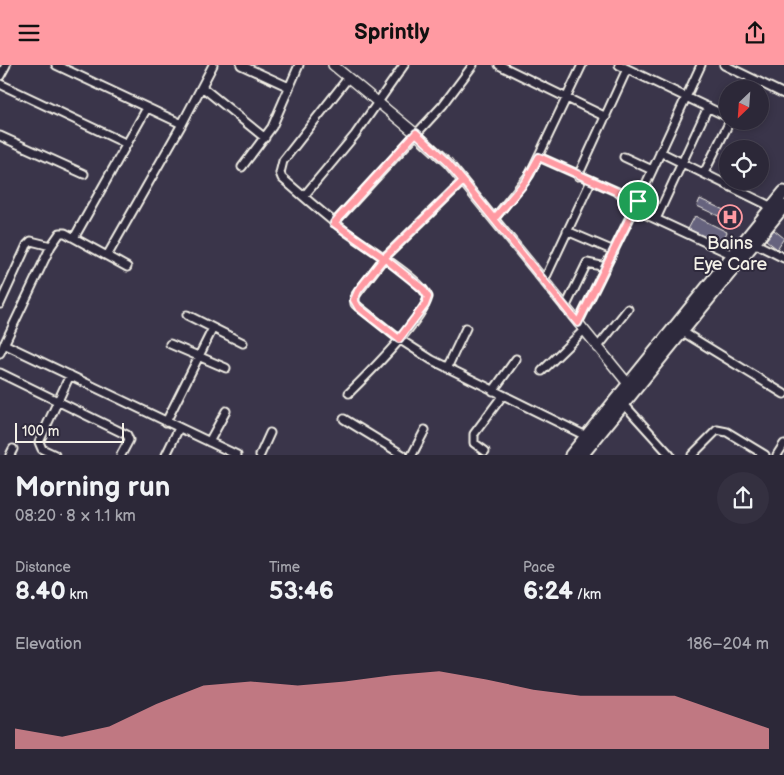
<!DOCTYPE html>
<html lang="en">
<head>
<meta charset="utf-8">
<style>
  :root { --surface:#2c2838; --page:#343040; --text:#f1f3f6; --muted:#a6a6ae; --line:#484453; --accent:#ff9aa2 }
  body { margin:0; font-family:"Balsamiq Sans",sans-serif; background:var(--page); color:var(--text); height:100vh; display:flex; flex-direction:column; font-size:19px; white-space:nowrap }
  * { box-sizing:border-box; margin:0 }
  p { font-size:16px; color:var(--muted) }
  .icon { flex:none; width:28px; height:28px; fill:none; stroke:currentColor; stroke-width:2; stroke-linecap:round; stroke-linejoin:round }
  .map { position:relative; height:390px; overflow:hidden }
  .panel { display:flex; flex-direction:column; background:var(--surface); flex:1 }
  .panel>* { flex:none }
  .needle { width:32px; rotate:205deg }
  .fabs { position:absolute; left:719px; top:15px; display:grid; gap:10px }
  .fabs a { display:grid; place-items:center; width:50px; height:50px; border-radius:50%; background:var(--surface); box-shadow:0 2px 8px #0003,0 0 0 1px var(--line); font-size:25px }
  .scale { position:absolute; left:15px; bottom:12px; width:109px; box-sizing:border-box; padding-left:5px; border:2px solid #f4f1e8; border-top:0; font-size:14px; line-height:18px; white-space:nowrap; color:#f4f1e8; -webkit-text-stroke:4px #2f2a3d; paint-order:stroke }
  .pin { position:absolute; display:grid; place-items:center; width:42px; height:42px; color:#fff; margin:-21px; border:2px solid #fff; border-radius:50%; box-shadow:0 1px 5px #0007 }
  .round { display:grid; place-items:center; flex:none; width:52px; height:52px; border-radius:26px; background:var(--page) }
  .head { display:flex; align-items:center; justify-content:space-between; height:85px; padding:0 15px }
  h1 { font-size:28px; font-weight:800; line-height:38px }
  .figures { display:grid; grid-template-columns:repeat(3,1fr); gap:8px; height:85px; padding:5px 15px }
  .figures div { display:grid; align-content:center }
  .figures b { font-size:25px; font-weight:800 }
  .figures small { font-size:14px; font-weight:400 }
  .figures p { font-size:14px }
  .chart { height:140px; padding:10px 15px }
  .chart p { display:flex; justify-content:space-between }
  .chart svg { width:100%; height:90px; margin-top:5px; fill:var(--accent); opacity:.7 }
  header { display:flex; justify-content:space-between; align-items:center; height:65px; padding:0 15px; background:var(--accent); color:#111; font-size:22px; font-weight:800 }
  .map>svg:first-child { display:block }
</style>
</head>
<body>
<header><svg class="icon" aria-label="menu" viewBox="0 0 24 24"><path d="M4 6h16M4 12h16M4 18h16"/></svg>Sprintly<svg class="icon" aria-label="share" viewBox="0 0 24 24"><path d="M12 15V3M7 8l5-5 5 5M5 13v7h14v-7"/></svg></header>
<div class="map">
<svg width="784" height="390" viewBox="0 0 784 390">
  <rect width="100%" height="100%" fill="#3a354a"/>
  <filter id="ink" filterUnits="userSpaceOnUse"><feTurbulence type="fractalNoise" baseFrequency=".02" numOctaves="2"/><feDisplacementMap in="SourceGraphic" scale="10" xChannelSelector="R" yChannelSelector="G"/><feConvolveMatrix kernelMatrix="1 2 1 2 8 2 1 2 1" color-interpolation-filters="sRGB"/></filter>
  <g filter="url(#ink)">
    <path fill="#66637e" stroke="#f4f1e8" d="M 700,134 L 741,153 L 738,160 L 697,141 Z
      M 695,151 L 727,167 L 720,183 L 687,166 Z
      M 774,165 L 784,173 L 777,184 L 766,175 Z"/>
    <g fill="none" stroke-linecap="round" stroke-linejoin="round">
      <g stroke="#f4f1e8" stroke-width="11">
        <path id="minor" d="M 56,0 L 182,59 L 107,191
          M 241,0 L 289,22
          M 499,0 L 606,52
          M 619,0 L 728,52
          M 724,0 L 784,29
          M 0,11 L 6,0
          M 348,13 L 283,96 L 280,108 L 282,113 C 303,131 323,149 344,165 C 362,179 421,214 428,232 C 422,256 368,309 349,328
          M 0,19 L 127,79
          M 202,22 L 265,73
          M 746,24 L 751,14
          M 182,59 L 213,0
          M 0,71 L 84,109
          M 660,87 L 772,142
          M 539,92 L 638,136
          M 624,92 L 652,105
          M 242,102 L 272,62 L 299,0
          M 704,108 L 730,56
          M 578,111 L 627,4
          M 463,116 L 384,193 L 355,231 L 355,239 L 399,274 L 432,295 L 586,371
          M 304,131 L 355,70 L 404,0
          M 634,144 L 733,190
          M 494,154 L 530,109 L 582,0
          M 656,154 L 708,42
          M 334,158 L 443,40 L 473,0
          M 567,166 L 614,186
          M 74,173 L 147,43
          M 754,178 L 784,193
          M 544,216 L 591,116
          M 0,239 L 27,180 L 31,176 L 51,181 L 60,168 L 65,168 L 127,202
          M 565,243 L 587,198 L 606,202
          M 187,250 L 243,278
          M 578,258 L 638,136 L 701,0
          M 683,267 L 784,329
          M 4,279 L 237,390
          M 170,279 L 226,303
          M 597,283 L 628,244
          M 0,288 L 51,181
          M 447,303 L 466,263
          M 542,306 L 583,266
          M 0,308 L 127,370 L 129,375 L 121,390
          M 493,326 L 516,294
          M 622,337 L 670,390
          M 344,354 L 403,390
          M 166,357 L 213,263
          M 209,377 L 226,346
          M 485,386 L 474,378 L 474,369 L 503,330
          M 10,390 L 13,384
          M 55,390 L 42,384 L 39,377 L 70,310
          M 166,390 L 179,363
          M 260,390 L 270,368
          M 412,390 L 425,365
          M 692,390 L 717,365 L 727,367 L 765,390
          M 777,390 L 784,379"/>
      </g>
      <g stroke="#f4f1e8" stroke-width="12">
        <path id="tertiary" d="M 333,0 L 415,68 L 448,98 L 629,320"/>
      </g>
      <g stroke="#f4f1e8" stroke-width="15">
        <path id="trunk" d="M 571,390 L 784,127
          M 582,390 L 784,141"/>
      </g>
      <use href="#minor" stroke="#2f2a3d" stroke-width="7"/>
      <use href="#tertiary" stroke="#2f2a3d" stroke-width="9"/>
      <use href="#trunk" stroke="#2f2a3d" stroke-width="11"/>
    </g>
  </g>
  <g fill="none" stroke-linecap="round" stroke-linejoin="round" filter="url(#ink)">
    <g stroke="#fff" stroke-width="10">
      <path id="route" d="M 638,136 L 539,92 L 526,116 L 494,154 L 463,116 L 384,193 L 423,224 L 428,232 L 425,240 L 399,274 L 358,242 L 354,235 L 358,226 L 384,193 L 334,158 L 416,68 L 448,98 L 463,116 L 578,258 L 638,136"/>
    </g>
    <use href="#route" stroke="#ff9aa2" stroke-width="6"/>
  </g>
  <defs>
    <g id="hospital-ring" transform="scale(1.25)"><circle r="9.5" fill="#2f2a3d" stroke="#ff9aa2" stroke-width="1.5"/><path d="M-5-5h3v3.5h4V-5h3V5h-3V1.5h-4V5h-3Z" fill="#ff9aa2"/></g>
  </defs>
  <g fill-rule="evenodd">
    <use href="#hospital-ring" x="730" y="152"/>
  </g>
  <g text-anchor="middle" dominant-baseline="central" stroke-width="4" stroke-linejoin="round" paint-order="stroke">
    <g font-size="18" fill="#f4f1e8" stroke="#2f2a3d">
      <text x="730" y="178">Bains<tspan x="730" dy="21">Eye Care</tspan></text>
    </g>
  </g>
</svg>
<div class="fabs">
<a><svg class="needle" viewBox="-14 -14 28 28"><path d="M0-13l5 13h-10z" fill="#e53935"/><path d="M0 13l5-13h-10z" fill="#a6a6ae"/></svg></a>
<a><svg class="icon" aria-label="locate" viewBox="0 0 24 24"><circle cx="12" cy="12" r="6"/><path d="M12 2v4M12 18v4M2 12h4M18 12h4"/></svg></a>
</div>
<div class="scale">100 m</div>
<div class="pin" style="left:638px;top:136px;background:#1e9e55"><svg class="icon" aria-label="arrive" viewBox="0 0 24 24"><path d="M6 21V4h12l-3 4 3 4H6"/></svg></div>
</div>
<section class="panel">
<div class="head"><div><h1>Morning run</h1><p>08:20 · 8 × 1.1 km</p></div><a class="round"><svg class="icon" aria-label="share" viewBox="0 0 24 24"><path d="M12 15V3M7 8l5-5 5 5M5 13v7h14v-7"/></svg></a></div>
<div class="figures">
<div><p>Distance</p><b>8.40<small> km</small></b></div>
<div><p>Time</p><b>53:46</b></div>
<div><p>Pace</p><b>6:24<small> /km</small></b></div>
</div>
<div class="chart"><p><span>Elevation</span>186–204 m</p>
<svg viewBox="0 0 160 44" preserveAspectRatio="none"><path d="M0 44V34L10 38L20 33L30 22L40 13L50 11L60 13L70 11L80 8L90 6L100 10L110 15L120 18L130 18L140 18L150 26L160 34V44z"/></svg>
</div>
</section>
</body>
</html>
